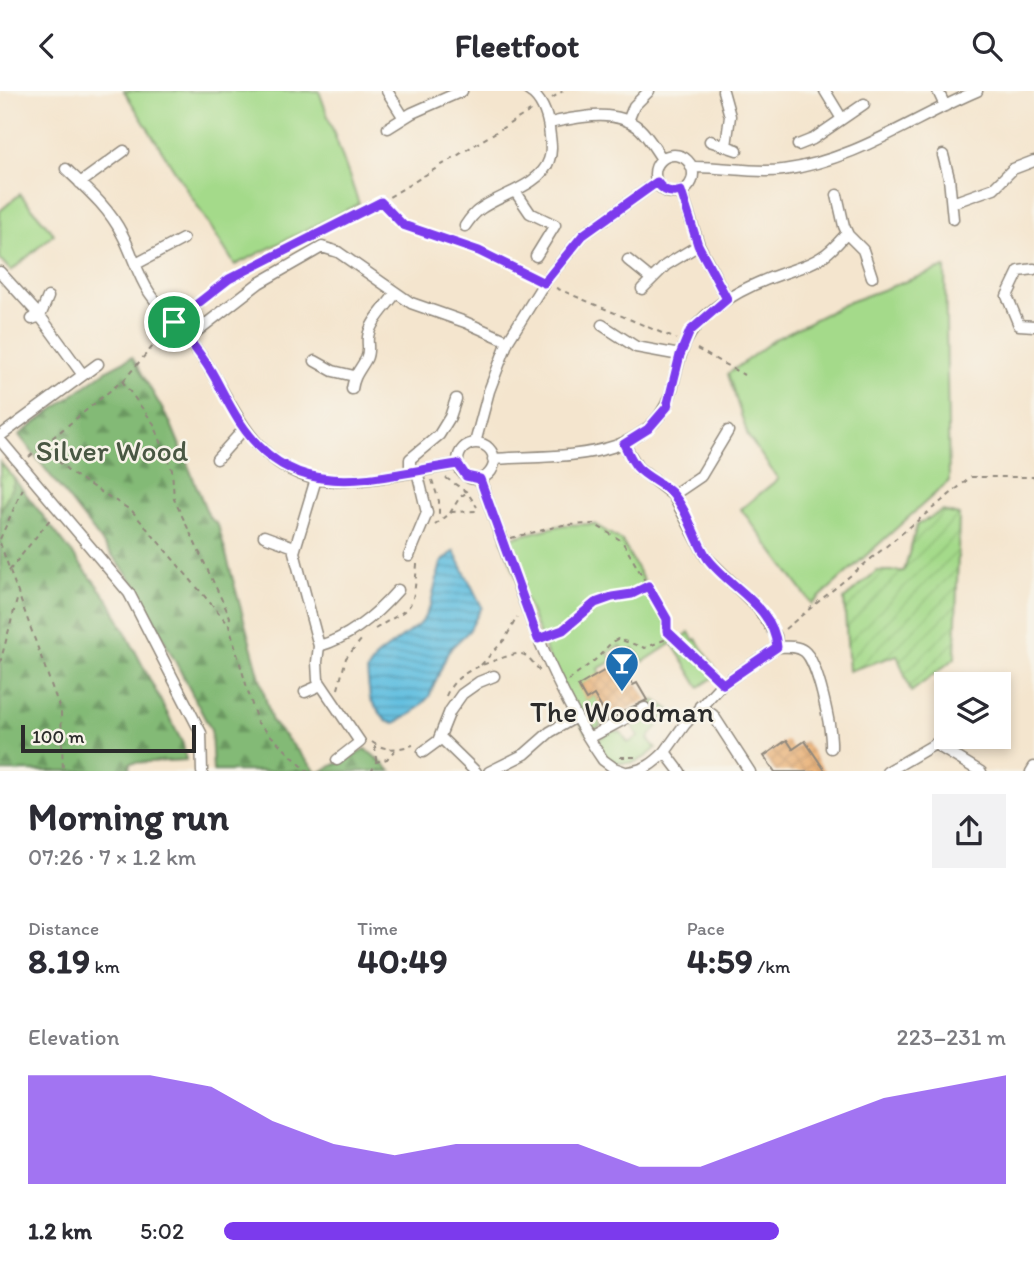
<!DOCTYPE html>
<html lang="en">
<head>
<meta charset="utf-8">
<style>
  :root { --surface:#fff; --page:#f2f2f3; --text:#2b2b33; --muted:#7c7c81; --accent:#7c3aed }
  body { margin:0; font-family:Itim,sans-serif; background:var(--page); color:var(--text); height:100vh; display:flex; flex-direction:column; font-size:26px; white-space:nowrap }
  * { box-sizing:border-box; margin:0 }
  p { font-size:23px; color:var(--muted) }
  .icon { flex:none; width:38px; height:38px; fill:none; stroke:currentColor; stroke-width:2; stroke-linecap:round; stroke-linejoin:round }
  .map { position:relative; height:680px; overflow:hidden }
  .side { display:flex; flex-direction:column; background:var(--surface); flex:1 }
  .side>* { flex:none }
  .fabs { position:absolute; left:934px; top:581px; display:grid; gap:14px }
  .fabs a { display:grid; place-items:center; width:77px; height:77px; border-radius:0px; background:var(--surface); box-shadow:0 4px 10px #0003; font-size:35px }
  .scale { position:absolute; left:21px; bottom:18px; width:175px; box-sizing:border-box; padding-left:7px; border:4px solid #2b2b2b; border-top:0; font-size:19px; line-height:24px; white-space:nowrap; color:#2b2b2b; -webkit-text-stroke:5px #f7f3e8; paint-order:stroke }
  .pin { position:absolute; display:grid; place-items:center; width:60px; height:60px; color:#fff; margin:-30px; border:4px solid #fff; border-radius:50%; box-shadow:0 2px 7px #0007 }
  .round { display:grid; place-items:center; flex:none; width:74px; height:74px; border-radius:0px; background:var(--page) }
  .headline { display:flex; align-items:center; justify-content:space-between; height:119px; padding:0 28px }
  h1 { font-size:38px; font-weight:800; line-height:52px }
  .stats { display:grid; grid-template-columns:repeat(3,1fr); gap:10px; height:119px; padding:7px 28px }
  .stats div { display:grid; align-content:center }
  .stats b { font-size:35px; font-weight:800 }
  .stats small { font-size:19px; font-weight:400 }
  .stats p { font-size:19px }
  .chart { height:196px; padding:14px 28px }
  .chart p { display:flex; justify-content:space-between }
  .chart svg { width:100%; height:126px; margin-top:7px; fill:var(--accent); opacity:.7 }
  ul { padding:0 28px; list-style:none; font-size:23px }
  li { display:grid; grid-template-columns:112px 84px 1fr; align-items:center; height:52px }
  li i { height:18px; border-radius:9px; background:var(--accent) }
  header { display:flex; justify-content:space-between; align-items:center; height:91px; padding:0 28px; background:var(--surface); font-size:32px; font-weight:800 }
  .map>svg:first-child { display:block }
</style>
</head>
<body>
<header><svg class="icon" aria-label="back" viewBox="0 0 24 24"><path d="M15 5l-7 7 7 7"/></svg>Fleetfoot<svg class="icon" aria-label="search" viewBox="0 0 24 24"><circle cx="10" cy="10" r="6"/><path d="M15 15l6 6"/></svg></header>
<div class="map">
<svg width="1034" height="681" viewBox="0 0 1034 681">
  <defs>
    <pattern id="forest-firs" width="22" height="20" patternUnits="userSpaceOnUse" patternTransform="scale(1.75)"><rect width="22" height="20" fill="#83ba76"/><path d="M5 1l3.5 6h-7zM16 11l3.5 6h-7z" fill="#6b9761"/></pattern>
    <pattern id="park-crowns" width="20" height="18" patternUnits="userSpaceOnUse" patternTransform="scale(1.75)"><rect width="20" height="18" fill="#a4da8a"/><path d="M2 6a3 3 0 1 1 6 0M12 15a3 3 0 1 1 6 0" fill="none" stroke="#8dbb77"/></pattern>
    <pattern id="garden-furrows" width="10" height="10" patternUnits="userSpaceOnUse" patternTransform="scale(1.75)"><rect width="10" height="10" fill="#a4da8a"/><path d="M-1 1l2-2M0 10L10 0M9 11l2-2" fill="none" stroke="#8dbb77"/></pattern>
    <pattern id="water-rules" width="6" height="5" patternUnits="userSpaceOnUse" patternTransform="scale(1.75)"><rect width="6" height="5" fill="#62bfe0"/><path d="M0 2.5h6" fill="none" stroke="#519bb6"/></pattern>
    <pattern id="building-cross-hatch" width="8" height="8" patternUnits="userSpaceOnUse" patternTransform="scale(1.75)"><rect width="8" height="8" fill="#e7aa6c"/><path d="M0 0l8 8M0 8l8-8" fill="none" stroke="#c6925e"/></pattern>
  </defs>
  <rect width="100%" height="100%" fill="#f7f3e8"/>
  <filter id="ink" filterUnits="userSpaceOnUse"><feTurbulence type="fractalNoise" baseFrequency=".0143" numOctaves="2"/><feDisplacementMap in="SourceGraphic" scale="14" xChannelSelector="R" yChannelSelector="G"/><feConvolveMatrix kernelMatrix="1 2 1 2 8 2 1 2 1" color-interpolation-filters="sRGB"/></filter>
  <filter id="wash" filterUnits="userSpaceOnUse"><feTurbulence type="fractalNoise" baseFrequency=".00686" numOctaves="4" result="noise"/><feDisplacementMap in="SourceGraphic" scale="28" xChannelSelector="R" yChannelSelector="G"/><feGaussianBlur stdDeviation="1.57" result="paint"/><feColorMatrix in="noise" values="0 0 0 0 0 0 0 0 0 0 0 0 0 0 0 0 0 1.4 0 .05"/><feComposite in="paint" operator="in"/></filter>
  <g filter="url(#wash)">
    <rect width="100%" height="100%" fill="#f4e5ce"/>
    <path fill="#a4da8a" stroke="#68825a" stroke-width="2" d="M 124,0 L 319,0 L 359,113 L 235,174 Z
      M 20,103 L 54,143 L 11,180 L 0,168 L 0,120 Z
      M 945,176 L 949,390 L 812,513 L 741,418 L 778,388 L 748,345 L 728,283 L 775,248 L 849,211 Z
      M 594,433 L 622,450 L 672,542 L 680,549 L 689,541 L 693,549 L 696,548 L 719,583 L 699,596 L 672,552 L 643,571 L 634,558 L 626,562 L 620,555 L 608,562 L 612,570 L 598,578 L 600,582 L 587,608 L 594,604 L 600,613 L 591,618 L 601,635 L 586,642 L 561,598 L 502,449 L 563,434 Z
      M 655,609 L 670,619 L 648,648 L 656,657 C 639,675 626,674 603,669 L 594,651 L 612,640 L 621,641 L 628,652 L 638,646 L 632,633 L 638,620 Z"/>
    <path fill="url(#forest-firs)" stroke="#577250" stroke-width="2" d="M 132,266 L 171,333 L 209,426 L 218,434 L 272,631 L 316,680 L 213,680 L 211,639 L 136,495 L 19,344 L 107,279 Z
      M 15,389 L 110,511 L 183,653 L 186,669 L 130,672 L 129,680 L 0,680 L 0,421 Z
      M 366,658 L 391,680 L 320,681 Z"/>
    <path fill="url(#park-crowns)" stroke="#68825a" stroke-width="2" d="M 0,371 L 15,389 L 0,421 Z"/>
    <path fill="url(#garden-furrows)" stroke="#68825a" stroke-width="2" d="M 942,420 L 959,424 L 955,567 L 911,601 L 897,564 L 849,580 L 844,508 L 877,480 L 904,480 L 917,434 Z"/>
    <path fill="url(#water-rules)" stroke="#467586" stroke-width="2" d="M 454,460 L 482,516 L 469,540 L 449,559 L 429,606 L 413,622 L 395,632 L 386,630 L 370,608 L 367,580 L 377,565 L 422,531 L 430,515 L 441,472 Z"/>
    <g id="blocks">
      <path fill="url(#building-cross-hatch)" d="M 619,571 L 633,594 L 637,592 L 647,609 L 608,628 L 594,604 L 586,609 L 578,595 Z
        M 787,649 L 793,658 L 805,650 L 826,681 L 775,681 L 764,665 Z"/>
    </g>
  </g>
  <g filter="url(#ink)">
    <use href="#blocks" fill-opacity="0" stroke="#90887c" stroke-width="2"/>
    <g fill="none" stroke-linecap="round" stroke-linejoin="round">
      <g stroke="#90887c" stroke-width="13">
        <path id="minor" d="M 387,0 L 404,27
          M 723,0 L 730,25 L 726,55
          M 825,0 L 842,28
          M 938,0 L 945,15
          M 628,30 L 634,15 L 649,0
          M 548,32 C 576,27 615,16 639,37 C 648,45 655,58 662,68
          M 388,37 L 412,22 L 462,0
          M 710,50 L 737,59
          M 798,54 L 813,48 L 864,13
          M 943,64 L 949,87 L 953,128
          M655 83a19 19 0 1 1 38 0a19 19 0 1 1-38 0Z
          M 691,76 C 722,75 753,83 783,79 C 854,70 913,27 977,0
          M 66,78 C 87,98 109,117 122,143 C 132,161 137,183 149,201 C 166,226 189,246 206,272 C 236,319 254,373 315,388 C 351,396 420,379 458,373
          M 80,92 L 124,60
          M 515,100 L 530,122 L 555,134 L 536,165
          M 681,100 L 699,154 L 727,208
          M 837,104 L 844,135 L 848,144 L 863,159 L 872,186
          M 952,112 L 994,97 L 1013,78 L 1034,70
          M 465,135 C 469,129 473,123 479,119 C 498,104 541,95 549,69 C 553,59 550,47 549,37 C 547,23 541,7 529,0
          M 628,169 L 650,187
          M 136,173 L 183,148
          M 1034,178 L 1019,180 L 1007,205 L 1019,234 L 1034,235
          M 0,181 L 40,225 L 83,284
          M 642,198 L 666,174 L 699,154
          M 32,228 L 40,225 L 48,206
          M 602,234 L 636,256 L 680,264
          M 188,247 L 259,192 L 322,156 L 338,161 L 411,212 L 465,231 L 508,250
          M 315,270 L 333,280 L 354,285
          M 352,298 C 354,284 360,279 366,268 C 370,260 367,254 368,246 C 370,231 387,215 395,203
          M 0,345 L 98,273
          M 0,349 L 129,502 L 201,642 L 202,681
          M 475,352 L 489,300 L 508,250 L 544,192 L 583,144 L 657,91
          M458 370a18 18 0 1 1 36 0a18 18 0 1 1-36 0Z
          M 624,353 L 638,377 L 673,404 L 706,466 L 758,517 L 776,545 L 777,556
          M 217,368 L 244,338
          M 493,368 C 557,363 655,374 673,294 C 681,259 685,240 715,217 C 734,202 758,191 781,183 C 794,178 808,175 820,167 C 831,161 839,151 847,142
          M 410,381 L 410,368 L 439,344 L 450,326 L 456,308
          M 316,388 L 294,461 L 319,555 L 317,571 L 318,589 L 360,651 L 337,669
          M 480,388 C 515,484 544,584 603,669 L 614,677 L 625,681
          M 673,404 L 701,385 L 728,340
          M 264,445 L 294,456
          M 409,465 L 427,422 L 417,380
          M 319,555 C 351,546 377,523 398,499
          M 777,556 C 786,556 796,554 804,560 C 818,570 832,639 831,657
          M 305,601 L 321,594
          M 700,615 L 713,624 L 750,681
          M 440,646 L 476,681
          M 589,647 L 645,617
          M 423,661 L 438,650 L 450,620 L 462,603 L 479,591 L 494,585
          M 489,681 L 525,663 L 550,641 L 576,626
          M 628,681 C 645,679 653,673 665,661
          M 680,681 L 665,661 L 685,633 L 720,595 L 777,556
          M 887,681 L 935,653 L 981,681
          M 1031,681 L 1034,676"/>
      </g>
      <path stroke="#90887c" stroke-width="2" stroke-dasharray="5 5" stroke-linecap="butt" d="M 552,7 L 563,0
        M 382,112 L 403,134 L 479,160 L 535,188
        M 556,197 L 676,248
        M 182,225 L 229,188 L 381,111 L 532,19
        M 697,258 L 744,284
        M 123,290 L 165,241
        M 43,356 L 72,383 L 132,420 L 229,534
        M 29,366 L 122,290 L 154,333 L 172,379 L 174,408 L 230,526 L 229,535 L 257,631 L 308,681
        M 446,387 L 467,401 L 477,416
        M 432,389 L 439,410 L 439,424
        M 450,422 L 460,406 L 466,402
        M 435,434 L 452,421 L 477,420
        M 511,447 L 563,434 L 594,433 L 622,450 L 667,528 L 667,540 L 714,585
        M 0,448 L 24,395
        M 0,452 L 61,621 L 63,681
        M 9,480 L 51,427
        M 375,538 C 415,513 413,522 417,473
        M 785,538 L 971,386 L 1034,386
        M 549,544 C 571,536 576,523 594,513 C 611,503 631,505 648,495
        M 0,572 L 18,505
        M 481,574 L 505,548 L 517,526
        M 569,590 C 578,579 592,574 601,563 C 608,556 608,553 618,548 L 645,557 L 664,549 L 671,552
        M 338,598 L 346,567 L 362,548
        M 446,605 C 455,582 479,575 499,568 C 506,566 514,562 521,563 C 529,564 535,575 541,581
        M 372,651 C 386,661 398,658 413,654
        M 375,655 L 376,670
        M 620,666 L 639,666
        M 371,681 L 376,671 L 387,668 L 395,659"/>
      <use href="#minor" stroke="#fff" stroke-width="10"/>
    </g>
  </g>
  <g fill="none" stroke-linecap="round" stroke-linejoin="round" filter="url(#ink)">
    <g stroke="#fff" stroke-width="14">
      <path id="route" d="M 657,91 C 663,100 671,103 681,100 L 698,154 L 727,208 L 690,240 L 680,264 L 667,316 L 648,338 L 624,353 C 628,361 631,369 637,376 C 647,387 662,392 672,402 C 689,421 694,448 708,468 C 730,497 774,515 777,556 L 723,593 L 667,540 L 667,528 L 648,495 L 632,503 L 612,506 L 595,512 L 563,539 L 538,548 L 480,388 L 466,385 L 458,373 C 374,385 295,417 239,330 C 230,316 223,302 215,287 C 204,267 189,249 174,231 L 229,188 L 381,111 L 403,134 L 479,160 L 544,192 L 583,144 Z"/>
    </g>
    <use href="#route" stroke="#7c3aed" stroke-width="9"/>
  </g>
  <defs>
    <g id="bar-pin" transform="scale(1.75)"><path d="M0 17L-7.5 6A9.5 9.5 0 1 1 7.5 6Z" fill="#1f6fb2" stroke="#f7f3e8"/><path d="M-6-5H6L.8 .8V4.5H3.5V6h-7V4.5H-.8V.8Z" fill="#fff"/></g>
  </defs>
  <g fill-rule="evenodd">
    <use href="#bar-pin" x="622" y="572"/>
  </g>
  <g text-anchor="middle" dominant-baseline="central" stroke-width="5" stroke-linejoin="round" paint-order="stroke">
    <g font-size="30" fill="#495743" stroke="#f7f3e8">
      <text x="112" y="359">Silver Wood</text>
    </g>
    <g font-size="30" fill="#2b2b2b" stroke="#f7f3e8">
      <text x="622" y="620">The Woodman</text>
    </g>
  </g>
</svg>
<div class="fabs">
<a><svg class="icon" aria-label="layers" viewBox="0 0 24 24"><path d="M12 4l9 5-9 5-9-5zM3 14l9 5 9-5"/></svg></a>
</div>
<div class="scale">100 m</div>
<div class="pin" style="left:174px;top:231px;background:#1e9e55"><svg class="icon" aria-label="arrive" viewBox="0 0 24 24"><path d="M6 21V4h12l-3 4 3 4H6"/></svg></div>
</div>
<section class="side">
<div class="headline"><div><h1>Morning run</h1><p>07:26 · 7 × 1.2 km</p></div><a class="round"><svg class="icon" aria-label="share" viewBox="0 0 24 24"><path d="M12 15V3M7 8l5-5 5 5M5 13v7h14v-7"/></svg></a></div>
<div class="stats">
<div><p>Distance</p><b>8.19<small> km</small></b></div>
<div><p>Time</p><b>40:49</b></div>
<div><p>Pace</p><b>4:59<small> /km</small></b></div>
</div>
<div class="chart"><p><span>Elevation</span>223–231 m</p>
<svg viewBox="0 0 160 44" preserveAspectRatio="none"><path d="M0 44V6L10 6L20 6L30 10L40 22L50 30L60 34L70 30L80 30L90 30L100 38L110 38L120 30L130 22L140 14L150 10L160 6V44z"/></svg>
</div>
<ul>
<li><b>1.2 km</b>5:02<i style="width:71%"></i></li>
</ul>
</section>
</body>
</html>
